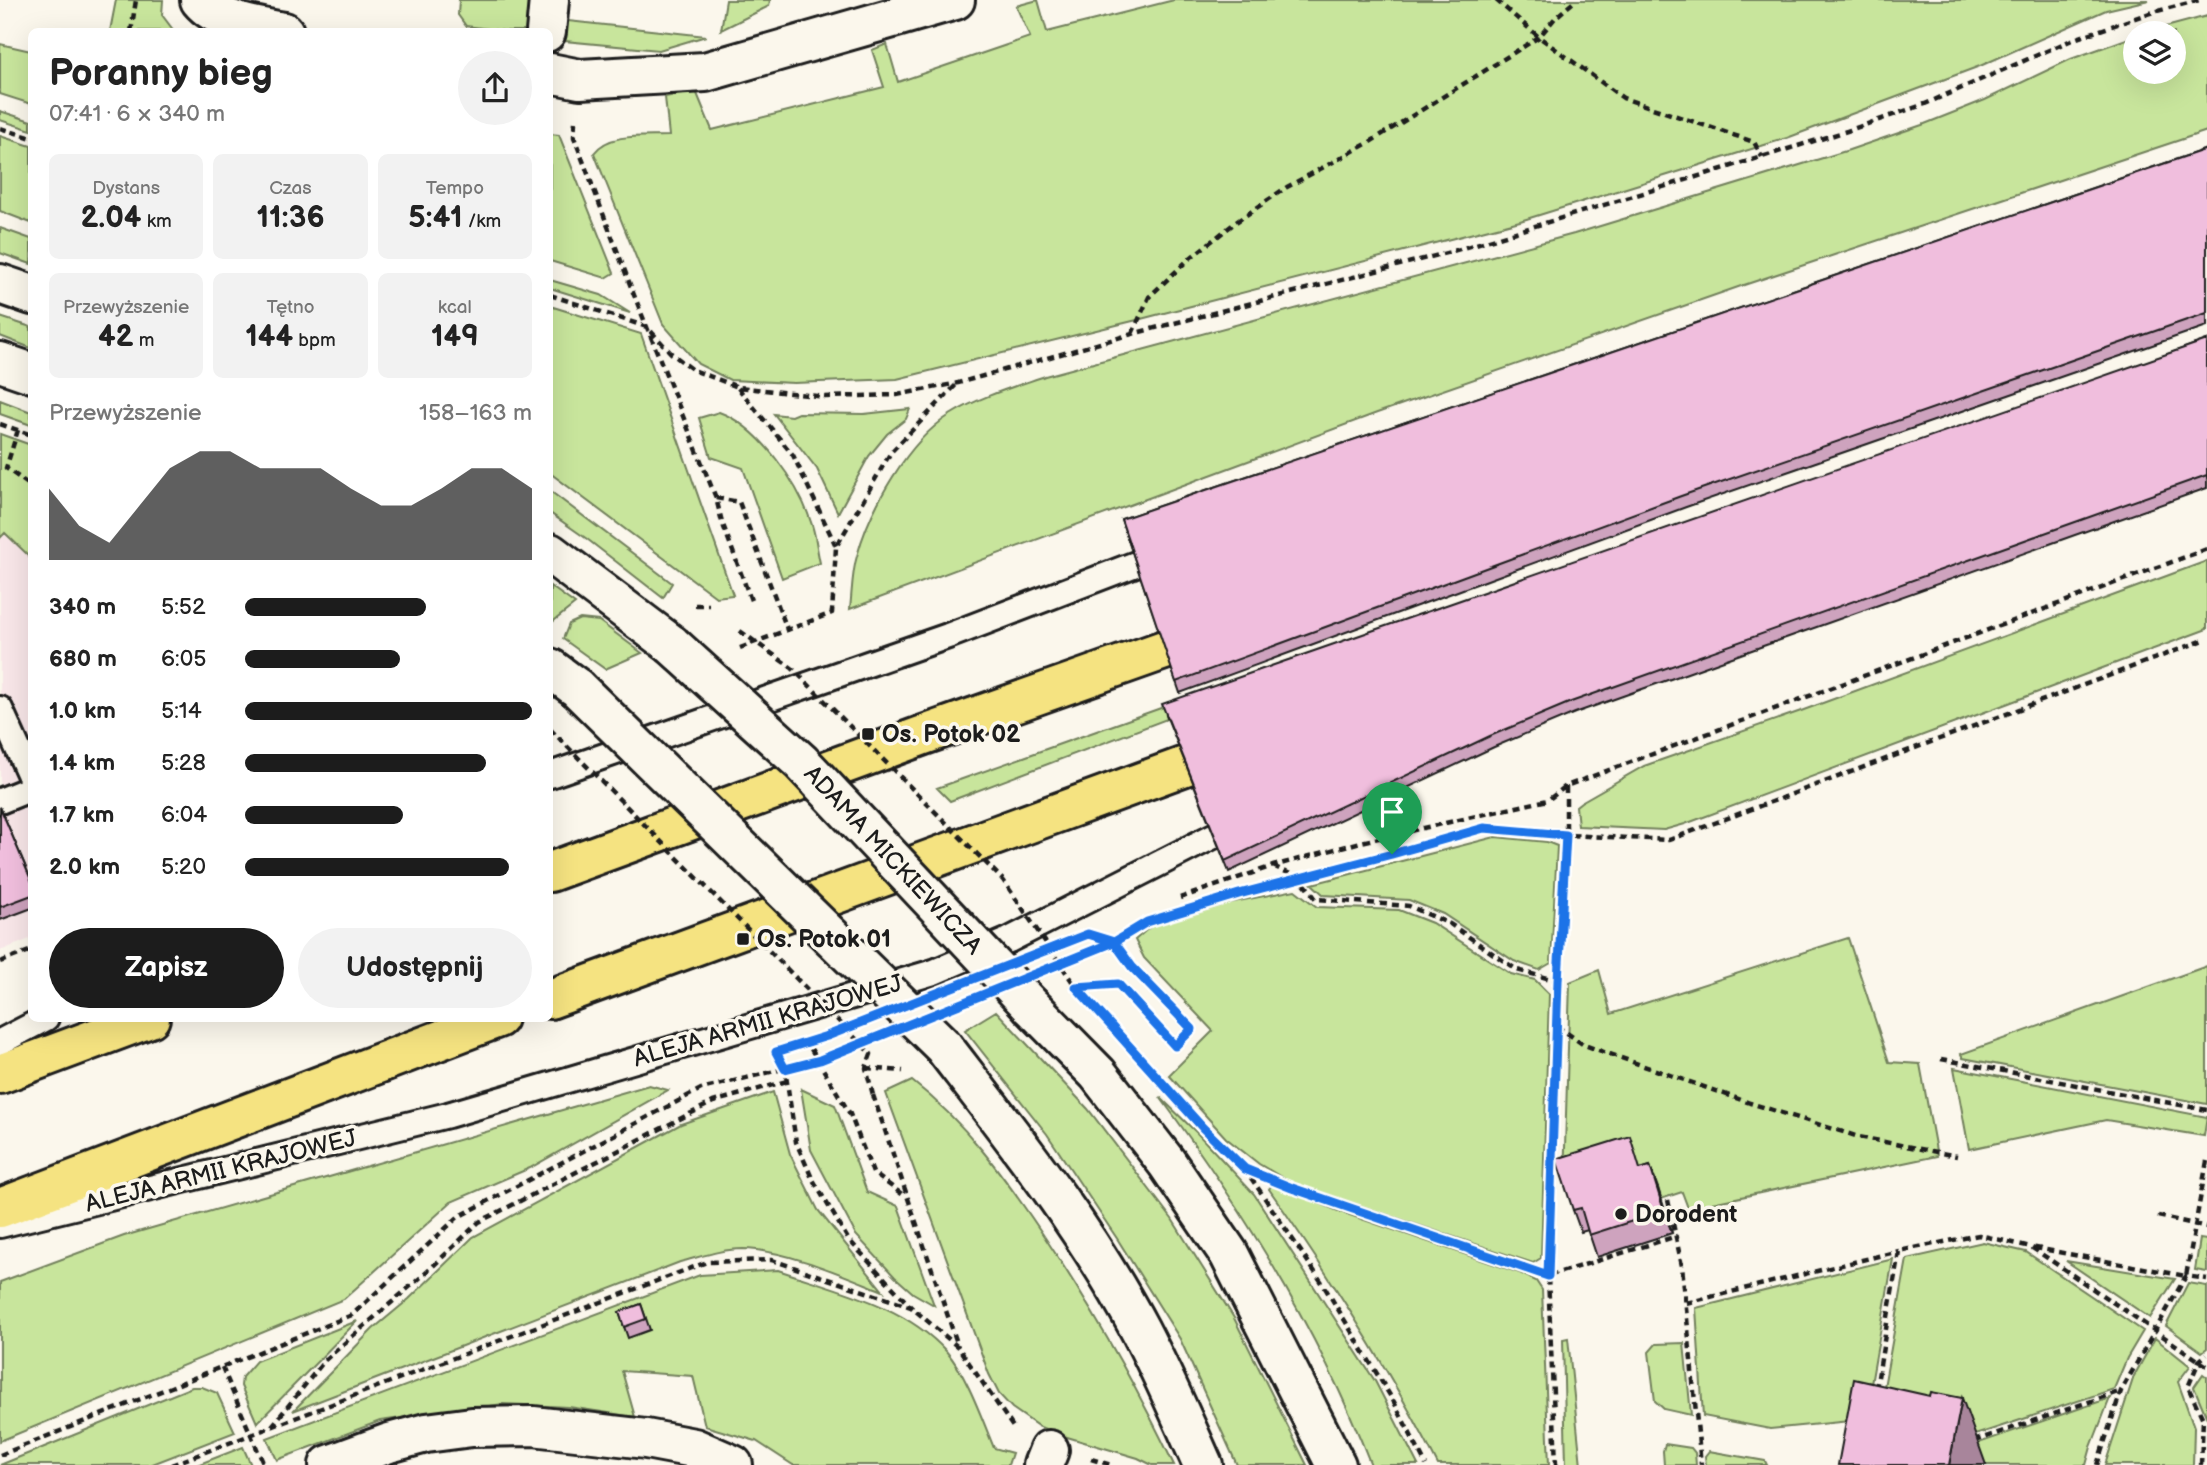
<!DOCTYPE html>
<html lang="pl">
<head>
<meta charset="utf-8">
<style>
  :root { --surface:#fff; --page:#f2f2f2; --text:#222; --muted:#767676; --accent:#1c1c1c }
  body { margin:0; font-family:"Balsamiq Sans",sans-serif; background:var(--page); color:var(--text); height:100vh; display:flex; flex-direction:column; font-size:26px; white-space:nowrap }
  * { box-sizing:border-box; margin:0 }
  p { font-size:23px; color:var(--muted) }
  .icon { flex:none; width:38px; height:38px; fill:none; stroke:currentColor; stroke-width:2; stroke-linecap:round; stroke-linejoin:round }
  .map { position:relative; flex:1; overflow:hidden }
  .panel { position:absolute; left:28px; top:28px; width:525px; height:994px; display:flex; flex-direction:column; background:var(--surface); border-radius:10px; box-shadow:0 7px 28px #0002 }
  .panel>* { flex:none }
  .buttons { position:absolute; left:2123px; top:21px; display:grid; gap:14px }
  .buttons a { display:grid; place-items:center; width:63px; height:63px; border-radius:50%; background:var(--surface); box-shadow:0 7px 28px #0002; font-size:35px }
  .pin { position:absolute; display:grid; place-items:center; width:60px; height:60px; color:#fff; margin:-72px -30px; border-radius:50% 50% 50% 0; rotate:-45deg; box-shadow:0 0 7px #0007 }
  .pin .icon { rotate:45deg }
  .round { display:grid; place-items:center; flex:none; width:74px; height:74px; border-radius:37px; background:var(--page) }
  .overview { display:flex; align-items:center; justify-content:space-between; height:119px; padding:0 21px }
  h1 { font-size:38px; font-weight:700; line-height:52px }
  .stats { display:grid; grid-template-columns:repeat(3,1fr); gap:10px; height:119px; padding:7px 21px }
  .stats div { display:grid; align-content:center; border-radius:10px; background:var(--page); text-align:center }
  .stats b { font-size:30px; font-weight:700 }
  .stats small { font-size:19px; font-weight:400 }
  .stats p { font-size:19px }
  .chart { height:196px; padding:14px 21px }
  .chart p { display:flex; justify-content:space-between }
  .chart svg { width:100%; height:126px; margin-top:7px; fill:var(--accent); opacity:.7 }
  .button { display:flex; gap:14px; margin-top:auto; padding:14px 21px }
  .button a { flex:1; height:80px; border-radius:42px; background:var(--accent); color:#fff; font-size:28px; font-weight:700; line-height:80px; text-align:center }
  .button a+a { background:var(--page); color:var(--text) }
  ul { padding:0 21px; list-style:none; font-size:23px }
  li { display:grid; grid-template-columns:112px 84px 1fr; align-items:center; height:52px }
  li i { height:18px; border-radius:9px; background:var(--accent) }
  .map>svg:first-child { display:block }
</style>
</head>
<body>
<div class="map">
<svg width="2207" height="1465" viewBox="0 0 2207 1465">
  <rect width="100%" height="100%" fill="#fbf7ec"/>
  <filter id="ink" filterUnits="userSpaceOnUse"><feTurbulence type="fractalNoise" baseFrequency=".0143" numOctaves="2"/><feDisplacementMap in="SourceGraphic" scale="14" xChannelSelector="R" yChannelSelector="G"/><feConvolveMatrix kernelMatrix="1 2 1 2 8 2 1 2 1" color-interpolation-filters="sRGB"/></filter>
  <g filter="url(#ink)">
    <path fill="#f8e6e8" d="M 5,532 L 31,558 L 32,938 L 0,951 L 0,538 Z"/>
    <path fill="#c8e59c" stroke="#72805c" stroke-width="2" d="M 116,0 L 163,0 L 162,15 L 174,31 L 110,31 Z
      M 459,0 L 534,0 L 530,31 L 505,31 L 466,26 L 458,15 Z
      M 726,0 L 770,0 L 769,6 L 721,30 Z
      M 1038,0 L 1047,32 L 1174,0 L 2149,0 L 2106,10 L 1980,66 L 1787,138 L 1520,221 L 1137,320 L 897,379 L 794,383 L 730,380 L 698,364 L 663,324 L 594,153 C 609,132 646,137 669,136 L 665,97 L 696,91 L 712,130 L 884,87 L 872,50 L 887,44 L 898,82 L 1030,37 L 1016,6 Z
      M 2207,16 L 2207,131 L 1744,285 L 1377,413 L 850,609 C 852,592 852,572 857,556 C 870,508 908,441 950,415 C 979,397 1013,387 1045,376 L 1574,234 L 1849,150 L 1922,125 L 1985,100 L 2071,59 L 2135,36 L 2135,72 L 2174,72 L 2174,33 L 2143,33 Z
      M 568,21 L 706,36 L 659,50 L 565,41 Z
      M 0,44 L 31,51 L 31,104 L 0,94 Z
      M 0,111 L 31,121 L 31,130 L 0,120 Z
      M 550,134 L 559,135 L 614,273 L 606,278 L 550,261 Z
      M 0,136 L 31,146 L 31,223 L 0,211 Z
      M 0,228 L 31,239 L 31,264 L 0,253 Z
      M 550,280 L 601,295 L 630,313 L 550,288 Z
      M 550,306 L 641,334 L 733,595 L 716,597 L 550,473 Z
      M 0,317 L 31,327 L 31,348 L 0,336 Z
      M 0,400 L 31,412 L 31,425 L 0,414 Z
      M 910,409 L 906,419 L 887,434 L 869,456 L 838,513 L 817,469 L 774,414 L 791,416 L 798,413 L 864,414 Z
      M 719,412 C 760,427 799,484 812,525 C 816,537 817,550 820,563 L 782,578 L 743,468 L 711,457 L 699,418 Z
      M 0,434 L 31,445 L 31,558 L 5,533 L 0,538 Z
      M 550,491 L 672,583 L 663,598 L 587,539 L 550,513 Z
      M 2207,561 L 2207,629 L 1685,824 L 1664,830 L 1578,826 L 1576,806 L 1581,802 L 1644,766 L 1801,711 Z
      M 550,586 L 575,604 L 550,624 Z
      M 580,619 L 599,621 L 642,653 L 605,669 L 563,639 L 569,624 Z
      M 1186,699 L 1166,715 L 1167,719 L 950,801 L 937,788 Z
      M 1495,837 L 1547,842 L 1557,846 L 1551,963 L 1539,970 L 1514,961 L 1443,914 L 1409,900 L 1324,895 L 1312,884 Z
      M 1295,890 L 1317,907 L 1399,910 L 1432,923 L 1511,974 L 1535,980 L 1549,994 L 1541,1258 L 1533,1263 L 1293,1184 L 1259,1164 L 1226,1138 L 1169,1075 L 1213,1031 L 1144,958 L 1135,940 L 1152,925 L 1228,903 Z
      M 1848,938 L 1889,1062 L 1920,1064 L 1937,1156 L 1688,1208 L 1682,1192 L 1661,1199 L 1658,1188 L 1564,1181 L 1570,982 L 1599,970 L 1611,1014 Z
      M 2207,966 L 2207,1104 L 1963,1058 L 1961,1054 Z
      M 996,1011 L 1088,1109 L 1172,1219 L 1234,1318 L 1307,1465 L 1237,1465 L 1180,1339 L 1118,1240 L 1047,1134 L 965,1030 Z
      M 1954,1068 L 2207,1117 L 2204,1136 L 2106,1120 L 1969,1149 Z
      M 912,1081 C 965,1122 1003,1175 1040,1230 C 1090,1305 1135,1383 1174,1465 L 1152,1465 L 1138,1458 L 1057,1434 L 1038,1426 L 1012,1408 L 999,1394 L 989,1374 L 886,1093 Z
      M 649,1085 L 668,1090 L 530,1168 L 451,1202 L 344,1299 L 0,1441 L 0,1282 L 124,1236 Z
      M 801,1089 L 835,1105 L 867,1192 L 898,1206 L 934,1305 L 913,1293 L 895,1277 L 856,1235 L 811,1150 Z
      M 773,1092 L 790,1154 L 818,1210 L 883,1291 C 843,1275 786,1250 743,1249 C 722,1249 700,1257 680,1262 L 293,1411 L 373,1329 L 409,1299 L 473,1237 L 681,1124 Z
      M 1160,1097 L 1197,1133 L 1254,1194 L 1375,1381 L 1418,1465 L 1371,1465 C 1320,1334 1244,1210 1160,1097 Z
      M 1273,1183 L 1338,1211 L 1520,1273 L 1536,1281 L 1542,1290 L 1549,1465 L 1438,1465 C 1389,1368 1331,1278 1269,1189 Z
      M 2200,1239 L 2207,1240 L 2207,1272 L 2195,1270 Z
      M 1983,1242 L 2026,1252 L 2143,1331 L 2127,1358 L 2114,1389 L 1960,1440 L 1877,1426 L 1907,1259 Z
      M 1893,1259 L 1864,1424 L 1850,1421 L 1770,1429 L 1703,1416 L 1696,1308 Z
      M 2066,1261 L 2175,1279 L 2150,1318 Z
      M 778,1270 C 836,1290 903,1304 946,1351 C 967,1375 982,1419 994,1448 L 1012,1453 L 1008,1465 L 793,1465 L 756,1441 L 705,1426 L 693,1376 L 622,1371 L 635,1417 L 569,1407 L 503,1404 L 380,1421 L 277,1460 L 267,1438 L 700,1275 Z
      M 2188,1283 L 2207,1286 L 2207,1348 L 2202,1352 L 2166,1326 Z
      M 357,1321 L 257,1423 L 241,1386 L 242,1377 L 256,1361 Z
      M 1568,1338 L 1581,1465 L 1566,1465 L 1563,1339 Z
      M 2155,1338 L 2190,1366 L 2178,1382 L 2194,1427 L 2193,1465 L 2105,1465 L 2134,1376 Z
      M 1684,1343 L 1691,1415 L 1664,1409 L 1655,1401 L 1649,1352 L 1656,1344 Z
      M 2203,1374 L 2207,1377 L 2207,1418 L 2194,1387 Z
      M 192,1387 L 202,1387 L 217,1393 L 235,1432 L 150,1465 L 0,1465 Z
      M 2110,1398 L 2091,1447 L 2086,1465 L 1983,1465 L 1935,1458 Z
      M 1665,1444 L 1691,1448 L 1695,1453 L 1696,1465 L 1664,1465 L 1663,1451 Z
      M 243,1447 L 251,1465 L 197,1465 Z
      M 1709,1451 L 1765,1461 L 1767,1465 L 1706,1465 L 1705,1456 Z"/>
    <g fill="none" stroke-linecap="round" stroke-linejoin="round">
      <g stroke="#1c1c1c" stroke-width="30">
        <path id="service" d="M 0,709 L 32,780
          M 550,775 L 948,636 L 1167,552
          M 0,801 L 32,788
          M 0,1042 L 46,1018
          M 0,1225 L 448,1115 L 934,972 L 1009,940 L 1243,821"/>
      </g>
      <g stroke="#1c1c1c" stroke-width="44">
        <path id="minor" d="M 200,0 C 218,22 257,27 284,32
          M 546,32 L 549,0
          M 550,73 L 580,79 L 705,72 L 955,0
          M 329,1465 L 389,1443 L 426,1433 L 472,1427 L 533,1426 L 646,1439 L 694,1448 L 733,1465
          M 1043,1465 L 1049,1450"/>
      </g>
      <g stroke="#1c1c1c" stroke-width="44">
        <path id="tertiary" d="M 0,284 L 32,295
          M 0,362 L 32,373
          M 550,553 L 672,645
          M 550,668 L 577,688
          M 1031,1006 L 1098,1074 L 1167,1163 L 1229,1254 L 1336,1465
          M 943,1046 C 1013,1137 1086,1228 1140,1330 C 1163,1374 1183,1420 1203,1465"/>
      </g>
      <g stroke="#1c1c1c" stroke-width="44">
        <path id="motorway" d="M 550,872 L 921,736 L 1215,632
          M 550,999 L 1234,748
          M 0,1074 L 150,1018
          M 0,1208 L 498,1018"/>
      </g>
      <path stroke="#1c1c1c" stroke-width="4.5" stroke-dasharray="7 5" stroke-linecap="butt" d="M 1496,0 L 1539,37 L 1623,98 L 1754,142 L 1762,157
        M 131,32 L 136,0
        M 575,122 L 574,137 L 634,295 L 716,498 L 722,522 L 752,603
        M 0,128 L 32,138
        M 550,295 L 647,327 L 671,353 L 693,370 L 738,387 L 825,397 L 897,395 L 958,383 L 1132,334 L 1450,252 L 1847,131 L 1925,104 L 2074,39 L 2150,13 L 2200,0
        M 1132,334 L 1149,297 L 1189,259 L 1236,222 L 1287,187 L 1370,142 L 1539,37 L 1556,17 L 1576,0
        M 738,388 L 793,455 L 836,546
        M 0,424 L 32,435
        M 18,430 L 6,468 L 32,487
        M 716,498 L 739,502 L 787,629
        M 695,605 L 709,605
        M 740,648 L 832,613 L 836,547 L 891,452 L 957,384
        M 1566,786 L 1566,835 L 1558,981 L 1548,1276 L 1677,1236
        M 1273,866 L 1301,879 L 1316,899 L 1409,906 L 1450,924 L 1517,970 L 1558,981
        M 1180,898 L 1273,866 L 1361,842 L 1548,800 L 1566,786 L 2207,549
        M 0,962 L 32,950
        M 1055,966 L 1114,942 L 1147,922 L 1239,894 L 1484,828 L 1566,835 L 1669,840 L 2207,639
        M 1076,987 L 1118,984 L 1175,1046 L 1192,1029 L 1132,967 L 1114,942 L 1098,937
        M 1557,1026 L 1584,1045 L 1750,1103 L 1859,1137 L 1957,1156
        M 811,1049 L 850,1114 L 873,1173 L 906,1197
        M 778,1055 L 785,1069 L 796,1142 L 812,1178 L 848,1239 L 911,1307
        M 1941,1059 L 2207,1110
        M 866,1068 L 903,1071
        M 873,1095 L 958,1346
        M 1185,1108 L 1245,1169 L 1321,1281 L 1394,1402 L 1426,1465
        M 2207,1161 L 2186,1276 L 2031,1247 L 2207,1366
        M 1245,1169 L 1291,1188 L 1548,1276 L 1556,1465
        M 1668,1200 L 1682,1266 L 1701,1465
        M 2158,1216 L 2207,1227
        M 1686,1303 L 1899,1251
        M 222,1367 L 264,1465
        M 1876,1389 L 1899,1251 L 1979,1235 L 2031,1247
        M 272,1426 L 325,1360 L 428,1271 L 479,1222 L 713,1102 L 787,1081
        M 1974,1441 L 2121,1391
        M 0,1455 L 352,1315 L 458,1217 L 701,1089 L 820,1060 L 871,1039
        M 1091,1459 L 1111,1465
        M 171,1465 L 707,1262 L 772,1260 L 911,1307 L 958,1347 L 1013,1427
        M 2097,1465 L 2121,1391 L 2186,1276 L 2207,1279
        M 2201,1465 L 2203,1419 L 2188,1387 L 2199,1361 L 2207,1354"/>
      <use href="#service" stroke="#fbf7ec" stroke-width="24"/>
      <use href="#minor" stroke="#fbf7ec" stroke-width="38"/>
      <use href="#tertiary" stroke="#fbf7ec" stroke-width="38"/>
      <use href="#motorway" stroke="#f5e381" stroke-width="38"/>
      <g stroke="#1c1c1c" stroke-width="44" stroke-linecap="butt">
        <path id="tertiary-bridge" d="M 672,645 L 801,762 L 1031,1006
          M 577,688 L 943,1046"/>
      </g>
      <path stroke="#1c1c1c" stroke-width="4.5" stroke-dasharray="7 5" stroke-linecap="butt" d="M 740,631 L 792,668 L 1003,880 L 1076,987
        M 550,729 L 871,1054 L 866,1068 L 873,1095"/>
      <use href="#tertiary-bridge" stroke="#fbf7ec" stroke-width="38"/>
    </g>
    <path fill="#cea3be" stroke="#1c1c1c" stroke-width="2" d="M 2207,149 L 2207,326 L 1686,507 L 1180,693 L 1121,519 Z
      M 2207,340 L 2207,488 L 1575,713 L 1494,747 L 1229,872 L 1166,715 Z
      M 0,807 L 32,882 L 32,908 L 0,920 Z
      M 1650,1166 L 1672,1233 L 1597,1257 L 1588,1230 L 1581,1232 L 1573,1210 L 1641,1169 Z
      M 641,1304 L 650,1330 L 628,1338 L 619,1312 Z"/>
    <path fill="#a8859b" stroke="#1c1c1c" stroke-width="2" d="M 1650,1166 L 1658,1188 L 1672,1233 L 1664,1211 Z
      M 1962,1398 L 1986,1465 L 1949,1465 Z"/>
    <path fill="#f0bedd" stroke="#1c1c1c" stroke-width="2" d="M 2207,149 L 2207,313 L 1681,496 L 1176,682 L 1121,519 Z
      M 2207,340 L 2207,475 L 1571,702 L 1490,736 L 1225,861 L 1162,704 Z
      M 0,807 L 32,882 L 32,895 L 0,907 Z
      M 1630,1136 L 1640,1169 L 1650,1166 L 1664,1211 L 1589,1235 L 1581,1208 L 1573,1210 L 1556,1159 Z
      M 641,1304 L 646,1319 L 624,1327 L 619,1312 Z
      M 1854,1379 L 1930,1396 L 1931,1392 L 1962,1398 L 1949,1465 L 1838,1465 Z"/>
  </g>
  <g fill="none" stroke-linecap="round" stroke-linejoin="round" filter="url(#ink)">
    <g stroke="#fff" stroke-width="14">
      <path id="route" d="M 1392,854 L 1239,894 L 1147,922 L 1114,942 L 1088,934 L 827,1036 L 776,1052 L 785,1069 L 820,1060 L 1114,942 L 1132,967 L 1192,1029 L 1175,1046 L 1118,984 L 1076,987 L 1203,1128 L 1245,1169 L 1292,1188 L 1548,1276 L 1558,981 L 1566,835 L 1484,828 L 1392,854"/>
    </g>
    <use href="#route" stroke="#1a73e8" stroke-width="9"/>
  </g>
  <g fill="#1c1c1c" stroke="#fbf7ec" stroke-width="2.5">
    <rect x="861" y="727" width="14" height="14" rx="3.5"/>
    <rect x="736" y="932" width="14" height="14" rx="3.5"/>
    <circle cx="1621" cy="1214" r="7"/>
  </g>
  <g text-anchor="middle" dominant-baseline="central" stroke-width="7" stroke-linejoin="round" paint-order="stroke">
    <g font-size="24" font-weight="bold" fill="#1c1c1c" stroke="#fbf7ec" text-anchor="start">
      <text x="882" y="734">Os. Potok 02</text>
      <text x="757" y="939">Os. Potok 01</text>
      <text x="1635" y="1214">Dorodent</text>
    </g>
    <g font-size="24" fill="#1c1c1c" stroke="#fbf7ec">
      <text transform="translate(893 860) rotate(47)">ADAMA MICKIEWICZA</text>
      <text transform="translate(768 1021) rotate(-16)">ALEJA ARMII KRAJOWEJ</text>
      <text transform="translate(221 1171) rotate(-14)">ALEJA ARMII KRAJOWEJ</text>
    </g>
  </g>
</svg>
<div class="buttons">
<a><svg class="icon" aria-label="layers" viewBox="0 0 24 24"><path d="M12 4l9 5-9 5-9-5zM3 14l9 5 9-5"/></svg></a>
</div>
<div class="pin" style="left:1392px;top:854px;background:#1e9e55"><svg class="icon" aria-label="arrive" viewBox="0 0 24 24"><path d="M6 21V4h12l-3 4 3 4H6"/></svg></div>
<section class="panel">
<div class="overview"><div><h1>Poranny bieg</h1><p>07:41 · 6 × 340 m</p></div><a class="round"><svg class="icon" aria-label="share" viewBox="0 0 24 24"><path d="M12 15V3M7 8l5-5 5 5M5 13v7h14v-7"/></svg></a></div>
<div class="stats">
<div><p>Dystans</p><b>2.04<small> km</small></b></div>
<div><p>Czas</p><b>11:36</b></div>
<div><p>Tempo</p><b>5:41<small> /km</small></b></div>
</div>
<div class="stats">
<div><p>Przewyższenie</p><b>42<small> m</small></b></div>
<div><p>Tętno</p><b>144<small> bpm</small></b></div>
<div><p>kcal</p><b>149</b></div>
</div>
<div class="chart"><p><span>Przewyższenie</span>158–163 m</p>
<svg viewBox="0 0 160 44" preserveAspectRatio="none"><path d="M0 44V19L10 32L20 38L30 25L40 12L50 6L60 6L70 12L80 12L90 12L100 19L110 25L120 25L130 19L140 12L150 12L160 19V44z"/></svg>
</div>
<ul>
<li><b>340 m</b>5:52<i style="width:63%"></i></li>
<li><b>680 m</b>6:05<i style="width:54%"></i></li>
<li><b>1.0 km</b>5:14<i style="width:100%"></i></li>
<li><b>1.4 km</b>5:28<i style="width:84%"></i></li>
<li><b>1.7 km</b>6:04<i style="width:55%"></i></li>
<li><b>2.0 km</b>5:20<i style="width:92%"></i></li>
</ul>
<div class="button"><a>Zapisz</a><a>Udostępnij</a></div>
</section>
</div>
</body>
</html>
